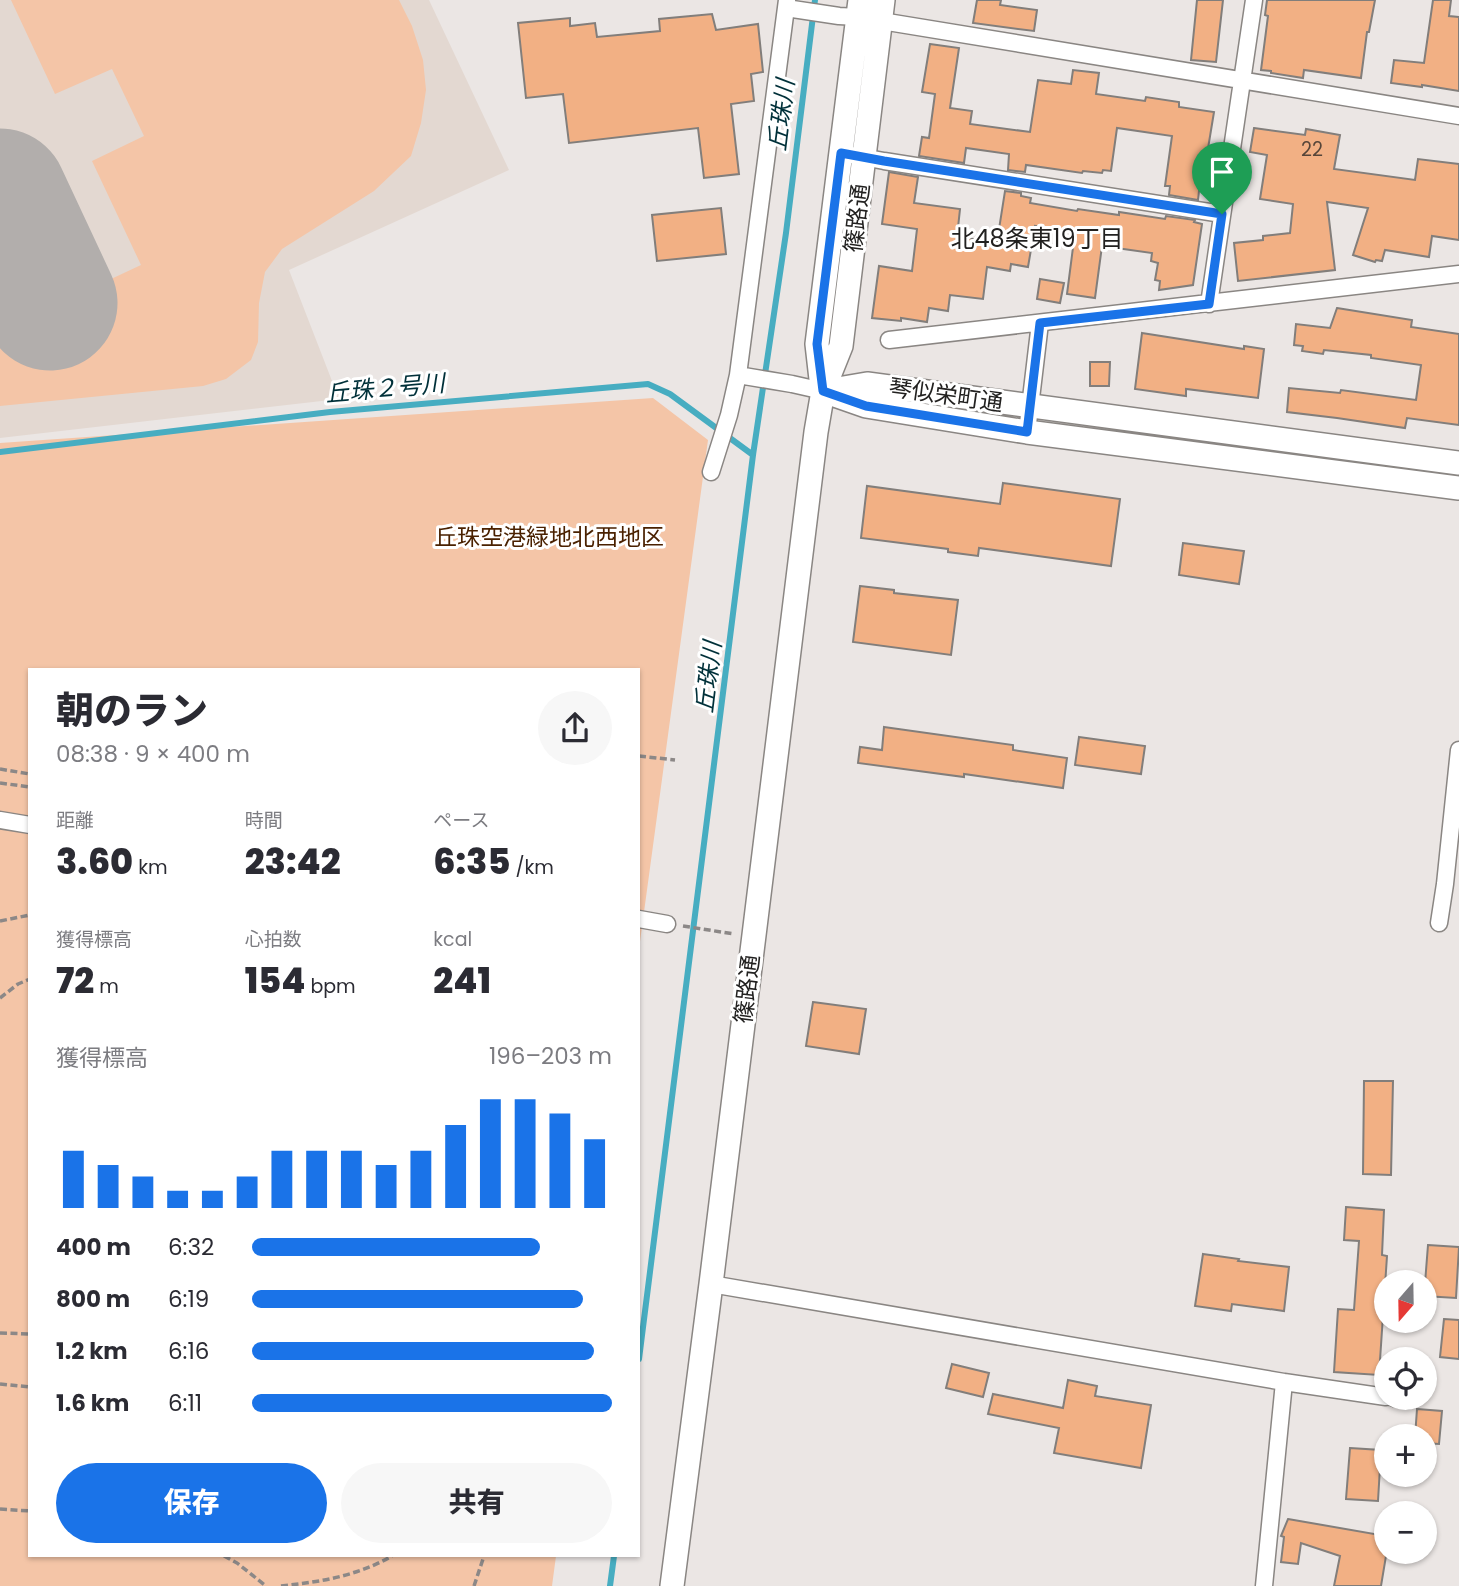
<!DOCTYPE html>
<html lang="ja">
<head>
<meta charset="utf-8">
<style>
  :root { --surface:#fff; --page:#f7f7f7; --text:#2b2b33; --muted:#7c7c81; --accent:#1a73e8 }
  body { margin:0; font-family:Poppins,"Noto Sans JP",sans-serif; background:var(--page); color:var(--text); height:100vh; display:flex; flex-direction:column; font-size:26px; white-space:nowrap }
  * { box-sizing:border-box; margin:0 }
  p { font-size:23px; color:var(--muted) }
  .icon { flex:none; width:38px; height:38px; fill:none; stroke:currentColor; stroke-width:2; stroke-linecap:round; stroke-linejoin:round }
  .map { position:relative; flex:1; overflow:hidden }
  .details { position:absolute; left:28px; top:668px; width:612px; height:889px; display:flex; flex-direction:column; background:var(--surface); border-radius:0px; box-shadow:0 2px 5px #0004 }
  .details>* { flex:none }
  .needle { width:46px; rotate:200deg }
  .controls { position:absolute; left:1374px; top:1270px; display:grid; gap:14px }
  .controls a { display:grid; place-items:center; width:63px; height:63px; border-radius:50%; background:var(--surface); box-shadow:0 2px 5px #0004; font-size:35px }
  .pin { position:absolute; display:grid; place-items:center; width:60px; height:60px; color:#fff; margin:-72px -30px; border-radius:50% 50% 50% 0; rotate:-45deg; box-shadow:0 0 7px #0007 }
  .pin .icon { rotate:45deg }
  .round { display:grid; place-items:center; flex:none; width:74px; height:74px; border-radius:37px; background:var(--page) }
  .headline { display:flex; align-items:center; justify-content:space-between; height:119px; padding:0 28px }
  h1 { font-size:38px; font-weight:800; line-height:52px }
  .stats { display:grid; grid-template-columns:repeat(3,1fr); gap:10px; height:119px; padding:7px 28px }
  .stats div { display:grid; align-content:center }
  .stats b { font-size:35px; font-weight:800 }
  .stats small { font-size:19px; font-weight:400 }
  .stats p { font-size:19px }
  .chart { height:196px; padding:14px 28px }
  .chart p { display:flex; justify-content:space-between }
  .chart svg { width:100%; height:126px; margin-top:7px; stroke:var(--accent); stroke-width:6 }
  .button { display:flex; gap:14px; margin-top:auto; padding:14px 28px }
  .button a { flex:1; height:80px; border-radius:42px; background:var(--accent); color:#fff; font-size:28px; font-weight:800; line-height:80px; text-align:center }
  .button a+a { background:var(--page); color:var(--text) }
  ul { padding:0 28px; list-style:none; font-size:23px }
  li { display:grid; grid-template-columns:112px 84px 1fr; align-items:center; height:52px }
  li i { height:18px; border-radius:9px; background:var(--accent) }
  .map>svg:first-child { display:block }
</style>
</head>
<body>
<div class="map">
<svg width="1459" height="1586" viewBox="0 0 1459 1586">
  <rect width="100%" height="100%" fill="#ebe6e4"/>
  <path fill="#e3d8d1" d="M 0,0 L 429,0 L 509,170 L 289,270 L 339,399 L 0,438 Z"/>
  <path fill="#f4c5a7" d="M 11,0 L 399,0 L 412,26 L 423,60 L 426,90 L 421,123 L 411,156 L 374,191 L 282,249 L 265,272 L 259,303 L 258,342 L 251,360 L 226,379 L 203,386 L 0,406 L 0,331 L 141,265 L 92,161 L 144,136 L 112,69 L 55,94 Z
    M 653,398 L 708,440 L 639,949 L 639,670 L 30,670 L 30,1556 L 556,1556 L 552,1586 L 0,1586 L 0,443 Z"/>
  <g fill="none" stroke-linecap="round" stroke-linejoin="round">
    <path stroke="#47adc1" stroke-width="6" d="M 0,452 L 330,412 L 648,384 L 670,394 L 753,455
      M 639,1359 L 753,455 L 786,233 L 815,0
      M 610,1586 L 614,1556"/>
    <path stroke="#b2aeac" stroke-width="135" d="M 0,196 L 50,303"/>
  </g>
  <path fill="#f2b084" stroke="#827e7b" stroke-width="2" d="M 977,0 L 1001,0 L 1000,5 L 1037,10 L 1034,31 L 973,23 Z
    M 1197,0 L 1223,0 L 1216,62 L 1191,60 Z
    M 1267,0 L 1375,0 L 1369,32 L 1367,32 L 1361,78 L 1304,70 L 1303,78 L 1271,73 L 1271,71 L 1261,70 L 1268,16 L 1265,15 Z
    M 1433,0 L 1451,0 L 1449,16 L 1459,17 L 1459,91 L 1422,85 L 1422,87 L 1391,83 L 1394,60 L 1424,63 Z
    M 712,14 L 716,30 L 758,24 L 763,72 L 751,74 L 754,101 L 731,104 L 739,174 L 704,178 L 698,128 L 569,143 L 563,94 L 526,98 L 518,23 L 570,18 L 570,26 L 595,23 L 597,37 L 660,31 L 659,19 Z
    M 930,44 L 959,48 L 950,108 L 972,111 L 970,124 L 1030,132 L 1038,80 L 1071,84 L 1073,70 L 1099,73 L 1096,94 L 1145,101 L 1146,97 L 1179,102 L 1179,107 L 1214,112 L 1201,191 L 1199,191 L 1198,200 L 1169,195 L 1170,186 L 1165,186 L 1172,136 L 1117,128 L 1111,171 L 1103,170 L 1102,173 L 1083,171 L 1082,173 L 1026,165 L 1025,172 L 1008,170 L 1009,154 L 966,148 L 964,163 L 919,156 L 922,137 L 929,138 L 935,94 L 922,92 Z
    M 1254,128 L 1305,135 L 1306,129 L 1340,135 L 1334,169 L 1415,180 L 1418,159 L 1459,164 L 1459,240 L 1432,236 L 1429,257 L 1385,250 L 1382,261 L 1376,260 L 1375,262 L 1353,255 L 1368,208 L 1327,202 L 1335,270 L 1238,281 L 1234,243 L 1263,240 L 1263,236 L 1290,233 L 1293,204 L 1260,199 L 1267,155 L 1250,152 Z
    M 889,172 L 918,177 L 914,203 L 960,209 L 957,237 L 997,242 L 1005,191 L 1021,193 L 1021,196 L 1031,198 L 1030,203 L 1077,211 L 1078,209 L 1119,215 L 1119,212 L 1165,219 L 1166,216 L 1195,220 L 1194,222 L 1202,224 L 1193,285 L 1159,290 L 1160,281 L 1155,280 L 1158,263 L 1151,261 L 1152,253 L 1102,246 L 1095,298 L 1067,294 L 1075,232 L 1035,226 L 1028,267 L 1011,264 L 1010,271 L 987,267 L 983,299 L 950,295 L 948,311 L 929,308 L 927,322 L 901,318 L 901,321 L 872,318 L 879,266 L 912,271 L 917,229 L 882,224 Z
    M 721,208 L 726,254 L 657,261 L 652,215 Z
    M 1040,279 L 1064,283 L 1060,303 L 1037,299 Z
    M 1337,308 L 1412,320 L 1411,327 L 1459,334 L 1459,425 L 1407,418 L 1405,428 L 1337,418 L 1287,412 L 1289,388 L 1340,393 L 1341,390 L 1416,400 L 1421,365 L 1371,358 L 1371,355 L 1324,350 L 1323,354 L 1302,351 L 1303,346 L 1294,345 L 1296,324 L 1330,328 Z
    M 1142,333 L 1244,349 L 1244,346 L 1264,349 L 1258,398 L 1186,389 L 1186,396 L 1135,389 Z
    M 1090,362 L 1110,362 L 1109,386 L 1090,386 Z
    M 1003,483 L 1120,499 L 1111,566 L 979,548 L 978,556 L 948,552 L 948,549 L 861,538 L 867,486 L 1000,504 Z
    M 1183,543 L 1244,551 L 1239,584 L 1179,575 Z
    M 860,586 L 894,590 L 894,593 L 958,600 L 951,655 L 853,642 Z
    M 884,727 L 1013,745 L 1013,750 L 1067,758 L 1063,788 L 964,774 L 964,777 L 858,763 L 860,747 L 882,750 Z
    M 1079,737 L 1145,746 L 1141,774 L 1075,765 Z
    M 813,1002 L 866,1009 L 859,1054 L 806,1046 Z
    M 1364,1081 L 1393,1081 L 1391,1175 L 1363,1174 Z
    M 1346,1207 L 1384,1210 L 1382,1255 L 1387,1256 L 1379,1375 L 1334,1372 L 1338,1309 L 1354,1310 L 1359,1241 L 1344,1240 Z
    M 1428,1245 L 1459,1247 L 1456,1298 L 1424,1296 Z
    M 1203,1254 L 1239,1259 L 1238,1261 L 1289,1267 L 1284,1311 L 1232,1304 L 1231,1311 L 1195,1306 Z
    M 1444,1319 L 1459,1320 L 1459,1359 L 1440,1357 Z
    M 952,1364 L 989,1373 L 983,1397 L 946,1388 Z
    M 1068,1380 L 1097,1386 L 1095,1396 L 1151,1405 L 1141,1468 L 1054,1453 L 1059,1428 L 988,1414 L 993,1394 L 1063,1408 Z
    M 1417,1409 L 1442,1411 L 1439,1444 L 1424,1443 L 1424,1437 L 1415,1437 Z
    M 1350,1448 L 1381,1450 L 1378,1501 L 1346,1499 Z
    M 1288,1519 L 1386,1536 L 1386,1556 L 1381,1586 L 1334,1586 L 1340,1556 L 1301,1543 L 1298,1564 L 1281,1562 L 1284,1537 L 1281,1536 Z"/>
  <g fill="none" stroke-linecap="round" stroke-linejoin="round">
    <g stroke="#8a8683" stroke-width="19">
      <path id="street" d="M 787,0 L 738,375 L 792,384 L 823,391
        M 786,8 L 839,16 L 857,17 L 1459,116
        M 841,153 L 884,161 L 1222,214
        M 1209,304 L 1254,0
        M 889,340 L 1459,274
        M 1027,432 L 1040,323
        M 711,472 L 729,415 L 738,375
        M 0,820 L 30,825
        M 639,919 L 667,924
        M 1439,923 L 1445,884 L 1459,750
        M 711,1284 L 1284,1382 L 1386,1397
        M 1394,1398 L 1408,1400
        M 1264,1586 L 1284,1382"/>
    </g>
    <g stroke="#8a8683" stroke-width="26">
      <path id="secondary" d="M 822,388 L 817,344 L 860,0
        M 823,391 L 866,406 L 1027,432 L 1459,488
        M 826,391 L 867,384 L 1459,463
        M 672,1586 L 711,1284 L 816,432 L 823,391 L 841,346 L 883,0"/>
    </g>
    <path stroke="#8c8887" stroke-width="3.5" stroke-dasharray="7 3.5" stroke-linecap="butt" d="M 639,756 L 675,760
      M 0,769 L 30,774
      M 0,783 L 30,787
      M 0,921 L 30,915
      M 683,926 L 734,934
      M 0,998 L 18,984 L 30,979
      M 0,1333 L 30,1334
      M 0,1384 L 30,1387
      M 0,1509 L 30,1511
      M 224,1556 L 237,1563 L 266,1586
      M 281,1586 C 320,1582 357,1576 392,1556
      M 474,1586 L 484,1556"/>
    <use href="#street" stroke="#fff" stroke-width="16"/>
    <use href="#secondary" stroke="#fff" stroke-width="23"/>
  </g>
  <g fill="none" stroke-linecap="round" stroke-linejoin="round">
    <g stroke="#fff" stroke-width="14">
      <path id="route" d="M 841,153 L 884,161 L 1222,214 L 1209,304 L 1040,323 L 1027,432 L 866,406 L 823,391 L 817,344 Z"/>
    </g>
    <use href="#route" stroke="#1a73e8" stroke-width="9"/>
  </g>
  <g text-anchor="middle" dominant-baseline="central" stroke-width="6" stroke-linejoin="round" paint-order="stroke">
    <g font-size="19" fill="#564539">
      <text x="1312" y="149">22</text>
    </g>
    <g font-size="23" fill="#222120" stroke="#fff">
      <text transform="translate(857 218) rotate(-83)">篠路通</text>
      <text transform="translate(946 395) rotate(8)">琴似栄町通</text>
      <text transform="translate(747 989) rotate(-83)">篠路通</text>
    </g>
    <g font-size="23" fill="#4a2100" stroke="#fff">
      <text x="549" y="537">丘珠空港緑地北西地区</text>
    </g>
    <g font-size="24" font-style="italic" fill="#003039" stroke="#fff">
      <text transform="translate(781 115) rotate(-83)">丘珠川</text>
      <text transform="translate(385 388) rotate(-5)">丘珠２号川</text>
      <text transform="translate(708 677) rotate(-83)">丘珠川</text>
    </g>
    <g font-size="24" fill="#222120" stroke="#fff">
      <text x="1037" y="238">北48条東19丁目</text>
    </g>
  </g>
</svg>
<div class="controls">
<a><svg class="needle" viewBox="-14 -14 28 28"><path d="M0-13l5 13h-10z" fill="#e53935"/><path d="M0 13l5-13h-10z" fill="#7c7c81"/></svg></a>
<a><svg class="icon" aria-label="locate" viewBox="0 0 24 24"><circle cx="12" cy="12" r="6"/><path d="M12 2v4M12 18v4M2 12h4M18 12h4"/></svg></a>
<a>+</a>
<a>−</a>
</div>
<div class="pin" style="left:1222px;top:214px;background:#1e9e55"><svg class="icon" aria-label="arrive" viewBox="0 0 24 24"><path d="M6 21V4h12l-3 4 3 4H6"/></svg></div>
<section class="details">
<div class="headline"><div><h1>朝のラン</h1><p>08:38 · 9 × 400 m</p></div><a class="round"><svg class="icon" aria-label="share" viewBox="0 0 24 24"><path d="M12 15V3M7 8l5-5 5 5M5 13v7h14v-7"/></svg></a></div>
<div class="stats">
<div><p>距離</p><b>3.60<small> km</small></b></div>
<div><p>時間</p><b>23:42</b></div>
<div><p>ペース</p><b>6:35<small> /km</small></b></div>
</div>
<div class="stats">
<div><p>獲得標高</p><b>72<small> m</small></b></div>
<div><p>心拍数</p><b>154<small> bpm</small></b></div>
<div><p>kcal</p><b>241</b></div>
</div>
<div class="chart"><p><span>獲得標高</span>196–203 m</p>
<svg viewBox="0 0 160 44" preserveAspectRatio="none"><path d="M5 44V24M15 44V29M25 44V33M35 44V38M45 44V38M55 44V33M65 44V24M75 44V24M85 44V24M95 44V29M105 44V24M115 44V15M125 44V6M135 44V6M145 44V11M155 44V20"/></svg>
</div>
<ul>
<li><b>400 m</b>6:32<i style="width:80%"></i></li>
<li><b>800 m</b>6:19<i style="width:92%"></i></li>
<li><b>1.2 km</b>6:16<i style="width:95%"></i></li>
<li><b>1.6 km</b>6:11<i style="width:100%"></i></li>
</ul>
<div class="button"><a>保存</a><a>共有</a></div>
</section>
</div>
</body>
</html>
